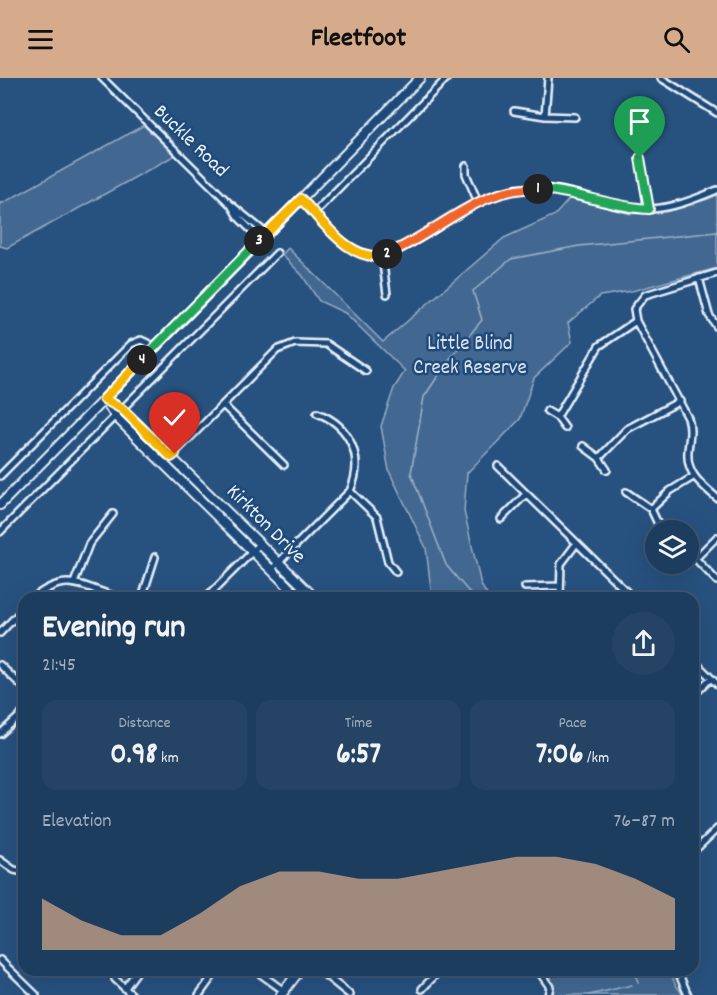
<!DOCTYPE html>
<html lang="en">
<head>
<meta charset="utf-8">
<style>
  :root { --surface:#1d3d5f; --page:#254465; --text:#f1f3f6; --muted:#a0aebd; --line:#3b5674; --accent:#d6ab8b }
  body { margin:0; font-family:Dekko,sans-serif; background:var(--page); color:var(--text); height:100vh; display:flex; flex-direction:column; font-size:22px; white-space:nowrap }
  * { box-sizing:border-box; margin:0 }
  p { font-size:20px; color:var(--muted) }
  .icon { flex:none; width:33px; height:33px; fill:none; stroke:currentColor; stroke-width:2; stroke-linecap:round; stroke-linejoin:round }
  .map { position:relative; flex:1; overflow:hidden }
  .panel { position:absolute; left:18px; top:514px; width:681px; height:384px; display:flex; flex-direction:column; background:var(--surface); border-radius:18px; box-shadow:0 6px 24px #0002,0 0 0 2px var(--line) }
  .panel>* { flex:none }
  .tools { position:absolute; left:645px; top:442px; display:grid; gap:12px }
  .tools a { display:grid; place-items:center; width:54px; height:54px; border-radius:50%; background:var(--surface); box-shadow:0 6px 24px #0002,0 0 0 2px var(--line); font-size:30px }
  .pin { position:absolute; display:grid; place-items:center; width:51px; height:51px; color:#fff; margin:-62px -26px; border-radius:50% 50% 50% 0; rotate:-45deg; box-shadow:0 0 6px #0007 }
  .pin .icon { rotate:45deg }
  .km { position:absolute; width:30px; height:30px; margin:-15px; border-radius:50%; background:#222; color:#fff; font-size:16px; line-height:30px; text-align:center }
  .round { display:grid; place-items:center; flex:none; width:63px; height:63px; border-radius:32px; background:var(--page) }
  .overview { display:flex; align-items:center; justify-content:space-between; height:102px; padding:0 24px }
  h1 { font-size:33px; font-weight:800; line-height:45px }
  .metrics { display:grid; grid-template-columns:repeat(3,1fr); gap:9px; height:102px; padding:6px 24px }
  .metrics div { display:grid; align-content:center; border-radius:15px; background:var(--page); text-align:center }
  .metrics b { font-size:30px; font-weight:800 }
  .metrics small { font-size:16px; font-weight:400 }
  .metrics p { font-size:16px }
  .chart { height:168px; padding:12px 24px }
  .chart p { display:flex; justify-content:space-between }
  .chart svg { width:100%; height:108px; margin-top:6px; fill:var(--accent); opacity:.7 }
  header { display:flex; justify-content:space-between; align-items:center; height:78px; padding:0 24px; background:var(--accent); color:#111; font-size:27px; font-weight:800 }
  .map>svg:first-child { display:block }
</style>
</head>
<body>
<header><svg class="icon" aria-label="menu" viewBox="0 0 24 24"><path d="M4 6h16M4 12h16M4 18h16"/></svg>Fleetfoot<svg class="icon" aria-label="search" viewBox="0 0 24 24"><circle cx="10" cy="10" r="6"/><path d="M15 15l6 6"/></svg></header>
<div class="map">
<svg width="717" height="917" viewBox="0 0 717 917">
  <rect width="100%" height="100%" fill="#27517f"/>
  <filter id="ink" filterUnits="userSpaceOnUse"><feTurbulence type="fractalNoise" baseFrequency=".0167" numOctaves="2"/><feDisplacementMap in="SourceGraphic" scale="12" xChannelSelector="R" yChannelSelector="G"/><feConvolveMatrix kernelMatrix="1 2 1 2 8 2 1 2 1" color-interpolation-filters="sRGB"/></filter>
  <g filter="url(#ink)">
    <path fill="#436891" stroke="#96acc4" stroke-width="1.5" d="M 148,45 L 179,75 L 7,170 L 0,168 L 0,124 L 3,125 Z
      M 717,117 L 717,190 L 632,213 L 600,218 L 568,245 L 572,264 L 534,300 L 520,341 L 467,395 L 464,433 L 481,507 L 489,520 L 432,520 L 426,470 L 389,393 L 381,348 L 394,310 L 405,293 L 345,235 L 319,223 L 302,197 L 282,177 L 288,170 L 383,264 L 504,160 L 555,137 L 570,120 L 631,136 L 705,122 Z
      M 545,893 L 670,893 L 675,906 L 683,917 L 553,917 L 551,899 Z"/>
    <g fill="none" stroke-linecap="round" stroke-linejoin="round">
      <path stroke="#9db3c9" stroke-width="1.5" d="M 474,520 L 446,487 L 411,395 L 424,319 L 448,283 L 482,242 L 473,213 L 511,181 L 579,168 L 717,154
        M 635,892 L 638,905
        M 589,917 L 632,907"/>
      <g stroke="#e8f1f8" stroke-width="10">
        <path id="street" d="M 102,0 L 230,126 L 267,156
          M 661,0 L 717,35
          M 514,33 L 545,38 L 575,39
          M 545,38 L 548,0
          M 640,80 L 649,131
          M 466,88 L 466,96 L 478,124
          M 301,121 C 323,144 345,177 380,178 C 389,178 401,170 409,166 C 447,146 482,113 527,110 C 562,107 595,125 629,130 C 660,135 689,124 717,112
          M 231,127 L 238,139 L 261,162
          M 314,135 L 447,0
          M 382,178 L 387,216
          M 717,195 L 645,217 L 634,231 L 636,243 L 688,340 C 692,352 689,361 688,373 C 686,396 702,407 717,420
          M 699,200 L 709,237 L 717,249
          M 224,328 L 284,387
          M 547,333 L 557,339 L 565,350
          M 557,339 L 599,268 L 636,243
          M 583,368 L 599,380 L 607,392
          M 599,380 L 627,351 L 680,323
          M 164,386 L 277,272 L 295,265 L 326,266 L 366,293
          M 498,388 L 633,520
          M 0,398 L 131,266 L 141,262 L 156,269
          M 350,413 L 377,439 L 388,484 L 396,494
          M 626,414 L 651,431 L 659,448
          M 651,431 L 670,413 L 693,399
          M 501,441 L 526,416
          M 0,454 L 277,175
          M 688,473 L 717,503
          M 696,480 L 717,459
          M 271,492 L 350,413 C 365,380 350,347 317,335
          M 74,505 L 89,466 L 113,436
          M 525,509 L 559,508
          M 33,520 C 69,492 82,510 121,520
          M 142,520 L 155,479
          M 206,520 L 259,467
          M 560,520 L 561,486 L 576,466
          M 0,555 L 24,530
          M 693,582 L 717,606
          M 0,587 L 24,610
          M 693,618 L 711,600
          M 0,656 L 24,634
          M 693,774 L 717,751
          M 0,782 L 14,792 L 24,794
          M 0,882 L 36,917
          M 255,892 L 284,913
          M 319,892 L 350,917
          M 538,892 L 550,909 L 548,917
          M 677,892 L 688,917
          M 115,901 L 132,917
          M 125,910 L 138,892
          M 422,911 L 440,892
          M 199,917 L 217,892"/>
      </g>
      <g stroke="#e8f1f8" stroke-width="12">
        <path id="secondary" d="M 104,321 L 122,331 L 315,520
          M 106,323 L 115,338 L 300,520
          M 0,427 L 420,0
          M 281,917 L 300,892"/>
      </g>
      <use href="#street" stroke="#1f4a7a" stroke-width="5"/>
      <use href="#secondary" stroke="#1f4a7a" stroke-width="8"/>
    </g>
  </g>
  <g fill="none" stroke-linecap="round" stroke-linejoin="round" filter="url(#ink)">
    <g stroke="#fff" stroke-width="12">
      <path id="split-1" d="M 538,111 C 576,113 611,129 649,131 L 640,80"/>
    </g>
    <g stroke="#fff" stroke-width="12">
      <path id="split-2" d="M 387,176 C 436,156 481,107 538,111"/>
    </g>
    <g stroke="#fff" stroke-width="12">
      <path id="split-3" d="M 259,163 L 301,121 C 321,141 353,189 387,176"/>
    </g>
    <g stroke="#fff" stroke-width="12">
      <path id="split-4" d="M 142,282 L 259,163"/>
    </g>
    <g stroke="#fff" stroke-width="12">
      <path id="split-5" d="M 142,282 L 104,321 L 122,331 L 171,379 L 175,376"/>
    </g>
    <use href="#split-1" stroke="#22a559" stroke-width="8"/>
    <use href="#split-2" stroke="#f0652b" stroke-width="8"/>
    <use href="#split-3" stroke="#f5b400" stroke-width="8"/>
    <use href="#split-4" stroke="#22a559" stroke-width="8"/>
    <use href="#split-5" stroke="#f5b400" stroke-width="8"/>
  </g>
  <g text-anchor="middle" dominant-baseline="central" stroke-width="5" stroke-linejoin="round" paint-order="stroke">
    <g font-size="21" fill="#e8f1f8" stroke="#1f4a7a">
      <text transform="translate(190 64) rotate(44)">Buckle Road</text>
      <text transform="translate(265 447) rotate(45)">Kirkton Drive</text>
    </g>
    <g font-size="21" fill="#d8e3ee" stroke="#1f4a7a">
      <text x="470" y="267">Little Blind<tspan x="470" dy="24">Creek Reserve</tspan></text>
    </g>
  </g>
</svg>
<div class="tools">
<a><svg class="icon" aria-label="layers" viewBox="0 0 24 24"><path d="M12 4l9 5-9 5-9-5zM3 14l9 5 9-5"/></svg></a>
</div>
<div class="pin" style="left:640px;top:80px;background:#1e9e55"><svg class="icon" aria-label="arrive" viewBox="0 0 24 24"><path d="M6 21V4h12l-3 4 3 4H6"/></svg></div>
<div class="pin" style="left:175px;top:376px;background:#d93025"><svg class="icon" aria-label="check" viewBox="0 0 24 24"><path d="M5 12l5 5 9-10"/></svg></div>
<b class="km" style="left:538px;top:111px">1</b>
<b class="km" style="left:387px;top:176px">2</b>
<b class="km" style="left:259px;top:163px">3</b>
<b class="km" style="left:142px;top:282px">4</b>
<section class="panel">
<div class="overview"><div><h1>Evening run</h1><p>21:45</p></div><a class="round"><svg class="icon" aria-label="share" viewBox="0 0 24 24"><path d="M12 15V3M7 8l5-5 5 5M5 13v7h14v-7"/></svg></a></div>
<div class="metrics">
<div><p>Distance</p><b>0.98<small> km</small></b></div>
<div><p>Time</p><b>6:57</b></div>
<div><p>Pace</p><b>7:06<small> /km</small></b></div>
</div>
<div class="chart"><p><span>Elevation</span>76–87 m</p>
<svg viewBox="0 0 160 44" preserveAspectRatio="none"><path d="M0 44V23L10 32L20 38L30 38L40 29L50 18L60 12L70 12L80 15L90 15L100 12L110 9L120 6L130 6L140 9L150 15L160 23V44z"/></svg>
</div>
</section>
</div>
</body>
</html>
